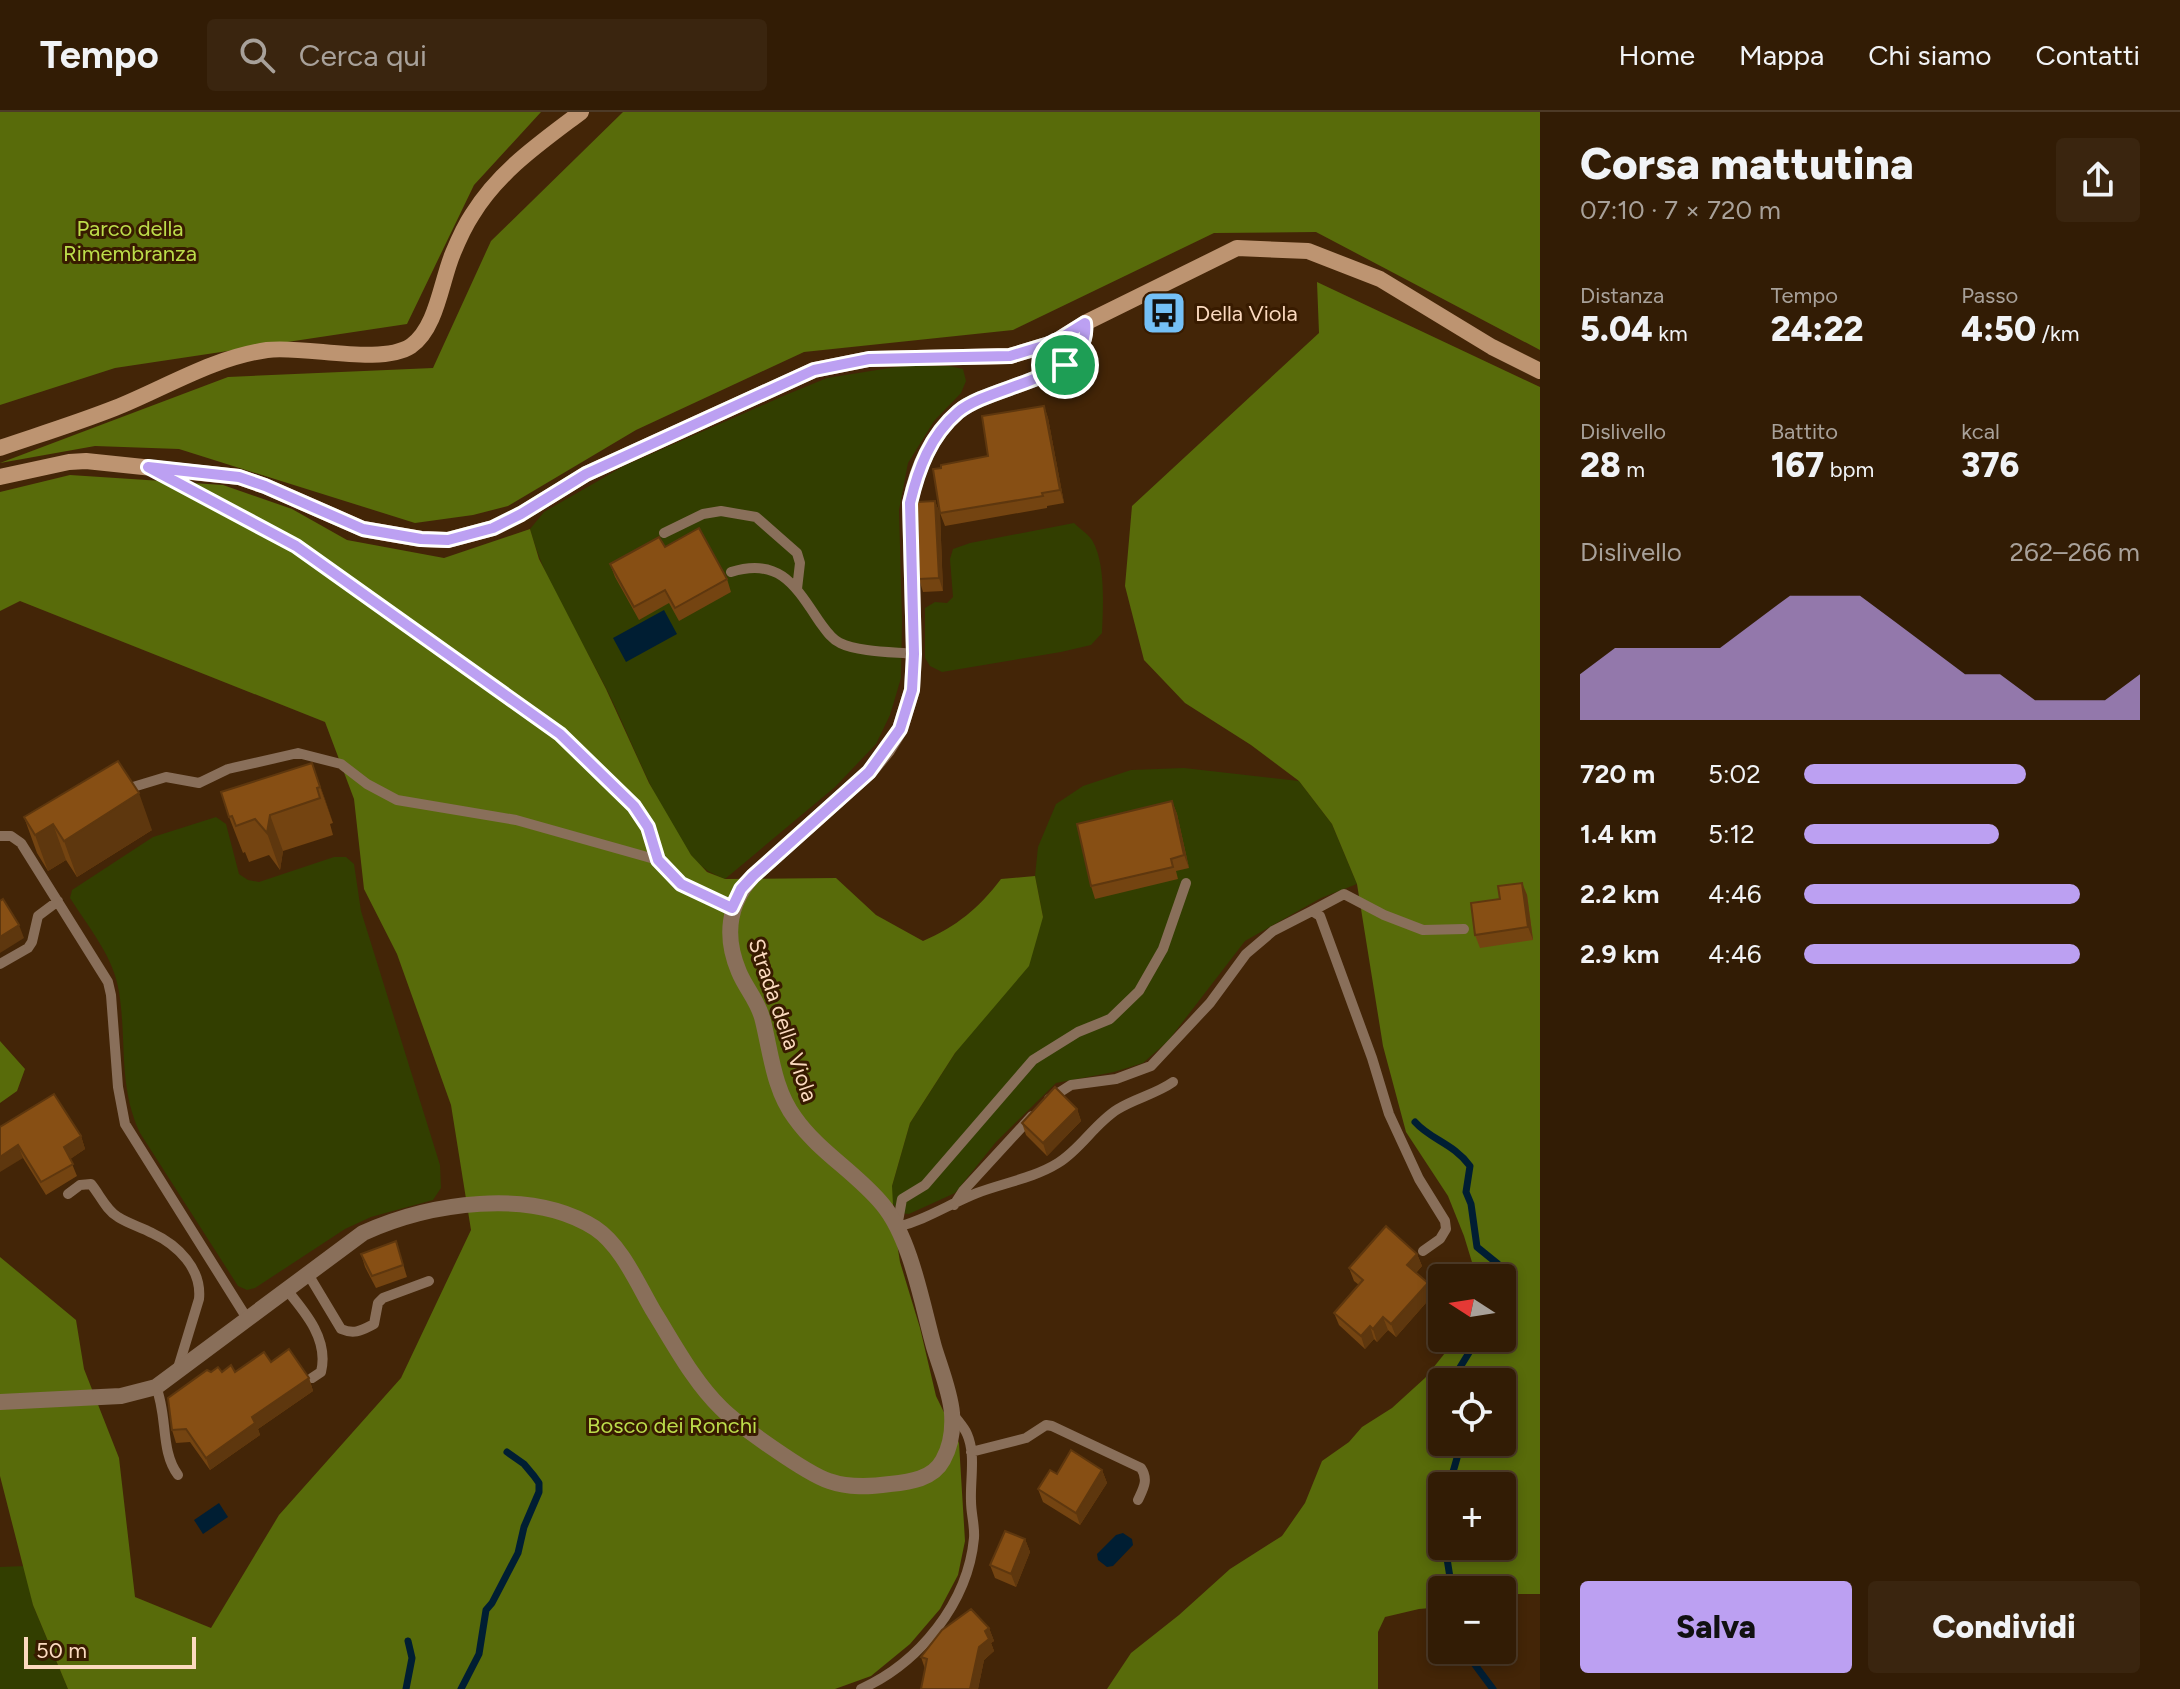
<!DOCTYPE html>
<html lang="it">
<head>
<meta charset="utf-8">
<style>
  :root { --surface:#321c05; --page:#3a250f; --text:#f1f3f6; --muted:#a8a19a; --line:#4d3a27; --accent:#bca0f2 }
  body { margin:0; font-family:Figtree,sans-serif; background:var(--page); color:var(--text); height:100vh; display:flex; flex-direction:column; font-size:30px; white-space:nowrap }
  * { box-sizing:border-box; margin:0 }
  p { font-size:26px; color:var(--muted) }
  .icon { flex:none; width:44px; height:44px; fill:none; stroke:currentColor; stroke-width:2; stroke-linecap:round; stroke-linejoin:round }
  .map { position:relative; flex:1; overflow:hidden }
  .panel { display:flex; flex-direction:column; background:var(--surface); width:640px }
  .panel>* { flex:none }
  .needle { width:52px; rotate:282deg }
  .tools { position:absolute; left:1428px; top:1152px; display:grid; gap:16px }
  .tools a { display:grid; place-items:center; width:88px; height:88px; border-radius:8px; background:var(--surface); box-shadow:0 4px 12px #0003,0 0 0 2px var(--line); font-size:40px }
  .scale { position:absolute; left:24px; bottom:20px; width:172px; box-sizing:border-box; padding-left:8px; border:4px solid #fbdabf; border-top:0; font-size:22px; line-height:28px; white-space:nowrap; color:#fbdabf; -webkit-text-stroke:6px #381b00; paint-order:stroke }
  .pin { position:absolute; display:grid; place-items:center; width:68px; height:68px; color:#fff; margin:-34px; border:4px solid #fff; border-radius:50%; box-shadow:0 2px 8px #0007 }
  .round { display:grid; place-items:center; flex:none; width:84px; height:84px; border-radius:8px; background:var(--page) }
  .summary { display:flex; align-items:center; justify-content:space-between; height:136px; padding:0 40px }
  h1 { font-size:44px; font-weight:800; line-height:60px }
  .metrics { display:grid; grid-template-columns:repeat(3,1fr); gap:12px; height:136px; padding:8px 40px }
  .metrics div { display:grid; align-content:center }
  .metrics b { font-size:34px; font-weight:800 }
  .metrics small { font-size:22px; font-weight:400 }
  .metrics p { font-size:22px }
  .chart { height:224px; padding:16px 40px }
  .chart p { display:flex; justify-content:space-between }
  .chart svg { width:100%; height:144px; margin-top:8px; fill:var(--accent); opacity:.7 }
  .action { display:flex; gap:16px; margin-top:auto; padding:16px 40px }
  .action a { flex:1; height:92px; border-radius:8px; background:var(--accent); color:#111; font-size:32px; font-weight:800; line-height:92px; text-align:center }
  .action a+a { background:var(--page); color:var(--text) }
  ul { padding:0 40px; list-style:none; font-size:26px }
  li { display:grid; grid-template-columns:128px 96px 1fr; align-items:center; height:60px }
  li i { height:20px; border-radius:10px; background:var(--accent) }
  header { display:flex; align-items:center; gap:48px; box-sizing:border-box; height:112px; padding:0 40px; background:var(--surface); border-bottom:2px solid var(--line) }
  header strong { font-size:38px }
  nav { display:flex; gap:44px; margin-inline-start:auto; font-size:28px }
  .search { width:560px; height:72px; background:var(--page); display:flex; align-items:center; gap:20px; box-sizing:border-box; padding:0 28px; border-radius:8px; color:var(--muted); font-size:30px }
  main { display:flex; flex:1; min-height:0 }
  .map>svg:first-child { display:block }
</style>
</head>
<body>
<header>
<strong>Tempo</strong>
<div class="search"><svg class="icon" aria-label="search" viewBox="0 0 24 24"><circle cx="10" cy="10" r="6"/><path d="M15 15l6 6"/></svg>Cerca qui</div>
<nav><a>Home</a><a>Mappa</a><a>Chi siamo</a><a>Contatti</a></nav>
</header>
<main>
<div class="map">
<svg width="1540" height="1577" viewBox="0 0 1540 1577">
  <rect width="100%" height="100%" fill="#432507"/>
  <path fill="#323e00" d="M 902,254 L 949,254 L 963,257 L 966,269 L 961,281 L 934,309 L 908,351 L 899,398 L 902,508 L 901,566 L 890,603 L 876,632 L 835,675 L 725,767 C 710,761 701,756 691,743 C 654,692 634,633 607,578 C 580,524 546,475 530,417 L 544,400 L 624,354 L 788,282 L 827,266 Z
    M 1074,411 C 1079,416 1088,422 1092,428 C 1106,451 1103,495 1102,521 L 1091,533 L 1061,540 L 942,560 L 930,554 L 925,546 L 925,496 L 935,490 L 947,491 L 953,485 L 950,447 L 953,437 L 970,431 Z
    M 1184,656 L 1299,669 L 1332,712 L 1357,772 L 1321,786 L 1245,829 L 1168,929 L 1143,951 L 1114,960 L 1056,971 L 996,1030 L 955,1081 L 909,1102 L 899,1101 L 892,1090 L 892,1074 L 910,1011 L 1043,805 L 1035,764 L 1038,735 L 1056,692 L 1083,674 L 1131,658 Z
    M 216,705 L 226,712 L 239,762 L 248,768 L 259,770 L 334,745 L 346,745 L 354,752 L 361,799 L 440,1053 L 441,1076 L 433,1088 L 371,1105 L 345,1117 L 255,1176 L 247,1178 L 238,1174 L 140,1021 C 118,974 127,930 119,880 C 114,845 89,816 70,786 L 72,778 L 153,725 Z
    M 25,1454 L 33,1493 L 68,1577 L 0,1577 L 0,1455 Z"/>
  <path fill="#586b0a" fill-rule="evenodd" d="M 0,0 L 541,0 L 474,73 L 407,212 L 115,256 L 0,293 Z
    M 623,0 L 1540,0 L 1540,238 L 1316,120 L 1214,121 L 1013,218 L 804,240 L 636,318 L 508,394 L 473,403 L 415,411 L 179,337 L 95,334 L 0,351 L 228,265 L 433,256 L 491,129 Z
    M 1317,170 L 1540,275 L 1540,1482 L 1502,1482 L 1502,1478 L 1442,1478 L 1442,1495 L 1419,1497 L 1385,1505 L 1378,1520 L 1378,1577 L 1107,1577 L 1131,1541 L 1179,1503 L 1230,1457 L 1282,1424 L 1305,1391 L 1322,1349 L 1349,1330 L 1362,1315 L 1392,1296 L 1425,1266 L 1457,1226 L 1502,1226 L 1502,1166 L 1473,1166 L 1475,1160 L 1464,1124 L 1448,1084 L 1406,1020 L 1383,934 L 1357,772 L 1332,712 L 1299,669 L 1251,633 L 1185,591 L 1144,548 L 1125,474 L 1132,394 L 1319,221 ZM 1442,1270 L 1502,1270 L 1502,1330 L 1442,1330 ZM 1442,1374 L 1502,1374 L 1502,1434 L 1442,1434 Z
    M 70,363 L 223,373 L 292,397 L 347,428 L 444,446 L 530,417 L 539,447 L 606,577 L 649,671 L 691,743 L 707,760 L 725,767 L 836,766 L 876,803 L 923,829 C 956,815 979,796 1001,767 L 1035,764 L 1043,805 L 1029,854 L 955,941 L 910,1011 L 892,1074 L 894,1112 L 900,1150 L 920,1216 L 936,1284 L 959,1331 L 965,1429 L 958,1463 L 940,1497 L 910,1532 L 871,1564 L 835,1577 L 68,1577 L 33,1493 L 0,1364 L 0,1145 L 76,1208 L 84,1257 L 119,1346 L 135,1485 L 211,1516 L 279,1403 L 401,1266 L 471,1118 L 451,993 L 397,842 L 364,777 L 354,687 L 325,610 L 20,489 L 0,499 L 0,380 Z
    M 0,929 L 25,957 L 17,979 L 0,991 Z"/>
  <path fill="#001e33" d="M 664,498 L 677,522 L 626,550 L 613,526 Z
    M 219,1391 L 228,1405 L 203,1422 L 194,1408 Z
    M 1123,1421 L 1132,1427 L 1133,1433 L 1113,1454 L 1107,1455 L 1098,1448 L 1097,1442 L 1116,1423 Z"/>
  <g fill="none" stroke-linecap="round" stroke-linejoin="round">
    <path stroke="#001e33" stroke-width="7" d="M 1415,1010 C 1431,1028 1453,1031 1470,1054 L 1466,1080 L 1471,1092 L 1477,1135 L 1498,1152 L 1500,1161 L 1496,1166
      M 1451,1270 L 1478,1226
      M 1449,1374 L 1457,1346 L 1457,1330
      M 1445,1434 L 1452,1478
      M 1464,1538 L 1493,1577
      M 406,1577 L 412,1546 L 408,1529
      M 461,1577 L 479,1542 L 486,1498 L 492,1491 L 518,1441 L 524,1415 L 539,1380 L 539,1371 L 534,1364 L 524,1352 L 507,1340"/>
    <path stroke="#896f5a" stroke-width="10" d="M 157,360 L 296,434 L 560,622 L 634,694 L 648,715 L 658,748
      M 664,421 L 703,402 L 721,399 L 756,405 L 797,441 L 800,451 L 797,477
      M 731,460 C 779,445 795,473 819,509 C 825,517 831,527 840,531 C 858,540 894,540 914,542
      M 122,681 L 133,675 L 166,665 L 199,671 L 228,657 L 298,641 L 341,652 L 367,672 L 397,688 L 516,708 L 658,748 L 681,772 L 732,796
      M 0,724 L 11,724 L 21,731 L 108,870 L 111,883 L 118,975 L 125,1012 L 248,1208
      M 1312,799 L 1344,782 L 1384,803 L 1423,818 L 1464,817
      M 0,852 L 28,836 L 32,830 L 38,804 L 58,789
      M 1173,970 C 1156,982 1136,986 1118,997 C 1095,1011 1081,1037 1058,1051 C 1034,1066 1003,1071 977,1081 C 949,1092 926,1108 897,1115 L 902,1087 L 925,1073 L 1033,948 L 1078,920 L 1110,907 L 1139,879 L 1163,837 L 1186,771
      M 1049,987 L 1071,973 L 1116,967 L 1151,954 L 1210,891 L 1246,842 L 1273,819 L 1312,799 L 1320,804 L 1372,946 L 1389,1002 L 1419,1067 L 1445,1109 L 1446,1117 L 1440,1127 L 1423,1139
      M 68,1082 L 80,1073 L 91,1072 C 100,1083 106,1098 118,1105 C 129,1112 141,1115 152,1121 C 178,1133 202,1157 199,1187 L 178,1256
      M 954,1093 L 963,1079 L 1032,1004
      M 308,1162 L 341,1217 C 355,1223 362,1218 374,1212 L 378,1191 L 383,1186 L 429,1169
      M 286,1177 C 306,1201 329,1228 321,1260 L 312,1266
      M 156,1275 C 168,1304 160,1339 178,1363
      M 971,1340 L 1026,1326 L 1046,1313 L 1052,1314 L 1141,1356 C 1149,1368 1143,1377 1138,1388
      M 861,1577 C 919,1551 968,1491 974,1426 C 975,1414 971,1402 971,1389 C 970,1368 976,1342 967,1322 C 964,1315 957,1308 953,1302"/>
    <path stroke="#896f5a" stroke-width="16" d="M 0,1290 L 121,1284 L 156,1275 L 363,1121 C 429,1091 531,1075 595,1116 C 622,1134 638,1173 654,1200 C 674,1232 694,1270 721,1296 C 738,1313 807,1362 829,1369 C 849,1376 869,1375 890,1372 C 910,1370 933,1367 943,1348 C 951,1334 953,1316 952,1301 C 950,1279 940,1255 934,1235 C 922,1192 911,1127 883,1093 C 857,1061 819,1040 795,1006 C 774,978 771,942 763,909 C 759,890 746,877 739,860 C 724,825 728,792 753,764 L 869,660 L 887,638 L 900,617 L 912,578 L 914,542 L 910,391 C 917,356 930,324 958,300 C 991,272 1092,267 1085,211"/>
    <path stroke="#bd9471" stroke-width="16" d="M 0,336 C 38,323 77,311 115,296 C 165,276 212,246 267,238 C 306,233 380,254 411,234 C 437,216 441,169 453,141 C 458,129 464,115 472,103 C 499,59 540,31 581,0
      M 0,365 L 69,350 L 86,349 L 239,365 L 265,374 L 363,417 L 421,427 L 448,428 L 493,416 L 521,402 L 586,362 L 814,258 L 869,247 L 1010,244 L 1053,231 L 1085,211 L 1237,136 L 1308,139 L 1380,167 L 1492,235 L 1540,259"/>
  </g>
  <path fill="#744411" d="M 1044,294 L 1048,306 L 1064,391 L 1047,394 L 1047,396 L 945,414 L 940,401 L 988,344 Z
    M 935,389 L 940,402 L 943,479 L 923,480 L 919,467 Z
    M 665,435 L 727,467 L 731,480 L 679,509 L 669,491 L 639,508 L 615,465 L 610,452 Z
    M 312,651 L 333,711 L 330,712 L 333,723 L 283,739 L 280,758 L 269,743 L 249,750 L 245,740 L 243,741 L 229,705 Z
    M 1172,689 L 1177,702 L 1189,756 L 1176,759 L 1178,767 L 1095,787 L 1091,774 Z
    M 24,705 L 152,718 L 77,765 L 66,748 L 48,759 L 37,741 Z
    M 1522,771 L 1527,783 L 1533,828 L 1480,836 L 1475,823 L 1500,787 Z
    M 1077,997 L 1081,1009 L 1047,1044 L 1026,1023 L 1022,1011 Z
    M 0,1015 L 81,1024 L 85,1037 L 70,1047 L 77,1064 L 46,1083 L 23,1046 Z
    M 361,1142 L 400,1142 L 407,1165 L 376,1176 L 365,1155 Z
    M 1417,1142 L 1422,1154 L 1416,1161 L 1432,1184 L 1396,1225 L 1388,1218 L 1377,1230 L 1374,1227 L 1365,1237 L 1339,1213 L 1334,1201 L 1359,1173 L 1354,1169 L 1349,1156 Z
    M 271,1250 L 309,1266 L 313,1279 L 258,1317 L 260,1323 L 210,1358 L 190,1330 L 176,1331 L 172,1318 L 211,1260 L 235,1260 Z
    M 1102,1358 L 1107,1371 L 1080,1413 L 1043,1390 L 1038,1377 L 1057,1362 Z
    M 1025,1427 L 1030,1440 L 1016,1475 L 995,1466 L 990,1453 Z
    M 989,1516 L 994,1529 L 991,1531 L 994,1539 L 984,1548 L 978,1577 L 921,1577 L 925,1557 L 921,1545 Z"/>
  <path fill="#5e370e" d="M 1044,294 L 1048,306 L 1064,391 L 1060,378 Z
    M 935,389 L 940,402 L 943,479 L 939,466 Z
    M 312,651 L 325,687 L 333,711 L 320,675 Z
    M 139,681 L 152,718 L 77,765 L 64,729 Z
    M 1172,689 L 1177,702 L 1189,756 L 1184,743 Z
    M 270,703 L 283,739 L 280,758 L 267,721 Z
    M 53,712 L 66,748 L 48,759 L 35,723 Z
    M 1522,771 L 1527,783 L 1533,828 L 1528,815 Z
    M 19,813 L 24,826 L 0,841 L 0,825 Z
    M 1077,997 L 1081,1009 L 1047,1044 L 1043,1031 Z
    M 81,1024 L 85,1037 L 69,1048 L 64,1035 Z
    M 18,1033 L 23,1046 L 0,1060 L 0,1045 Z
    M 1417,1142 L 1422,1154 L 1412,1165 L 1407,1153 Z
    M 1428,1171 L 1432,1184 L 1396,1225 L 1391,1212 Z
    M 1383,1205 L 1388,1218 L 1377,1230 L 1373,1217 Z
    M 1370,1214 L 1374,1227 L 1365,1237 L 1361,1224 Z
    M 309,1266 L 313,1279 L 258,1317 L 260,1323 L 210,1358 L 206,1346 L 252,1305 Z
    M 1102,1358 L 1107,1371 L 1080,1413 L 1076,1401 Z
    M 1025,1427 L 1030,1440 L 1016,1475 L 1011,1462 Z
    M 989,1516 L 994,1529 L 991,1531 L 994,1539 L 984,1548 L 978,1577 L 970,1577 L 979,1535 L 985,1519 Z"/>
  <path fill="#874f14" stroke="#5e370e" stroke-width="2" d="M 1044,294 L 1060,378 L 1042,381 L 1043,384 L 940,401 L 933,357 L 941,356 L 941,353 L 988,344 L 982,304 Z
    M 935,389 L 939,466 L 919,467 L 917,390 Z
    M 699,416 L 727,467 L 675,496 L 665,478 L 634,495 L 610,452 L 659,425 L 665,435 Z
    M 118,649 L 139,681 L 64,729 L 53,712 L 35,723 L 24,705 Z
    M 312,651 L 320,675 L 317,676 L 320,686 L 270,703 L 267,721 L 255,707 L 236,714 L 232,704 L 229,705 L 221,680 Z
    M 1172,689 L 1184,743 L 1171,747 L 1173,755 L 1091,774 L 1077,712 Z
    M 1522,771 L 1528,815 L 1475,823 L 1471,791 L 1500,787 L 1498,774 Z
    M 3,787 L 19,813 L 0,825 L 0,789 Z
    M 1055,975 L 1077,997 L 1043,1031 L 1022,1011 Z
    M 54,982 L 81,1024 L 64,1035 L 73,1052 L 41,1070 L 18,1033 L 0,1045 L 0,1015 Z
    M 1386,1114 L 1417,1142 L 1407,1153 L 1428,1171 L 1391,1212 L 1383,1205 L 1373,1217 L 1370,1214 L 1361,1224 L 1334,1201 L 1363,1168 L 1349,1156 Z
    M 396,1129 L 403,1153 L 372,1164 L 361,1142 Z
    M 289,1237 L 309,1266 L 252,1305 L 255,1311 L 206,1346 L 186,1317 L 172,1318 L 168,1286 L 207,1258 L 211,1260 L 218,1255 L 222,1260 L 231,1253 L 235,1260 L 264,1240 L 271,1250 Z
    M 1071,1338 L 1102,1358 L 1076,1401 L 1038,1377 L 1050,1358 L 1057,1362 Z
    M 1005,1419 L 1025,1427 L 1011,1462 L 990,1453 Z
    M 971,1497 L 989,1516 L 985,1519 L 989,1527 L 979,1535 L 970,1577 L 921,1577 L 927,1547 L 921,1545 L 942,1518 Z"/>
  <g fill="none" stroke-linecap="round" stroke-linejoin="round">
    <g stroke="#fff" stroke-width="16">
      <path id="route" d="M 1085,211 C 1092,267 991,272 958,300 C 930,324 918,357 910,391 L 914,542 L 912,578 L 900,617 L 869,660 L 753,764 L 741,777 L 732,796 L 681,772 L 658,748 L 648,715 L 634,694 L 560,622 L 296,434 L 148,355 L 239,365 L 265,374 L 363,417 L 421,427 L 448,428 L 493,416 L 521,402 L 586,362 L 814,258 L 869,247 L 1010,244 L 1053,231 Z"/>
    </g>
    <use href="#route" stroke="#bca0f2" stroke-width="10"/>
  </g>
  <defs>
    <g id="bus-square" transform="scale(2.3)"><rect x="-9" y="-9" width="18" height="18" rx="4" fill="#74c0f6" stroke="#381b00"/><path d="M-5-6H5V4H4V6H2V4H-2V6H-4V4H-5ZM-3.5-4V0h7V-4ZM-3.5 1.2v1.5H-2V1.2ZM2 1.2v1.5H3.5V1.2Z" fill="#111"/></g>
  </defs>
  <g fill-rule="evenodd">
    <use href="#bus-square" x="1164" y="201"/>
  </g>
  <g text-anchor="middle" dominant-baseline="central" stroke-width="6" stroke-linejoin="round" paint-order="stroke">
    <g font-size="22" fill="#bcdd4a" stroke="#381b00">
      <text x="130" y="116">Parco della<tspan x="130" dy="25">Rimembranza</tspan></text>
      <text x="672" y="1313">Bosco dei Ronchi</text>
    </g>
    <g font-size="22" fill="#fbdabf" stroke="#381b00" text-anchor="start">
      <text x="1195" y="201">Della Viola</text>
    </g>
    <g font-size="22" fill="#fbdabf" stroke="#381b00">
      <text transform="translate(783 908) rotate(71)">Strada della Viola</text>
    </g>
  </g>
</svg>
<div class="tools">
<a><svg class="needle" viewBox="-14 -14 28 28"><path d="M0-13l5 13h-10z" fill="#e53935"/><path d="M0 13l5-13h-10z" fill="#a8a19a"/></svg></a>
<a><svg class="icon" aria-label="locate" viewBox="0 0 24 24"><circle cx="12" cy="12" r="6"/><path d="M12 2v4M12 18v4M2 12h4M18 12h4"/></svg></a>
<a>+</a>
<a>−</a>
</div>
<div class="scale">50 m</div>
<div class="pin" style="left:1065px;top:253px;background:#1e9e55"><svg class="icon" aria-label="arrive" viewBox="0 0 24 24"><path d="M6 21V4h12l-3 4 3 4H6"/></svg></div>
</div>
<section class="panel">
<div class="summary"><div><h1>Corsa mattutina</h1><p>07:10 · 7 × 720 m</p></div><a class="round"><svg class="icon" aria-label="share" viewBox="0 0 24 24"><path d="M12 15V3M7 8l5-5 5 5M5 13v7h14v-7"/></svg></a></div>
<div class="metrics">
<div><p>Distanza</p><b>5.04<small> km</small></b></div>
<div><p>Tempo</p><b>24:22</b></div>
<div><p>Passo</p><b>4:50<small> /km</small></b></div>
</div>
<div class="metrics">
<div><p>Dislivello</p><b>28<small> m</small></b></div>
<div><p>Battito</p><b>167<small> bpm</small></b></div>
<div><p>kcal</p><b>376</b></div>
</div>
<div class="chart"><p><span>Dislivello</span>262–266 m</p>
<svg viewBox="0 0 160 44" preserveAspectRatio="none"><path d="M0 44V30L10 22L20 22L30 22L40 22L50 14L60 6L70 6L80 6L90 14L100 22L110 30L120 30L130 38L140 38L150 38L160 30V44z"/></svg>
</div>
<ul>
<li><b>720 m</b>5:02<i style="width:66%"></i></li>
<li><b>1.4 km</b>5:12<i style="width:58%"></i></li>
<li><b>2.2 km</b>4:46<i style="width:82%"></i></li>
<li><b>2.9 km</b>4:46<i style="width:82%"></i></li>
</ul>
<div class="action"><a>Salva</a><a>Condividi</a></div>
</section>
</main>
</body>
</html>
